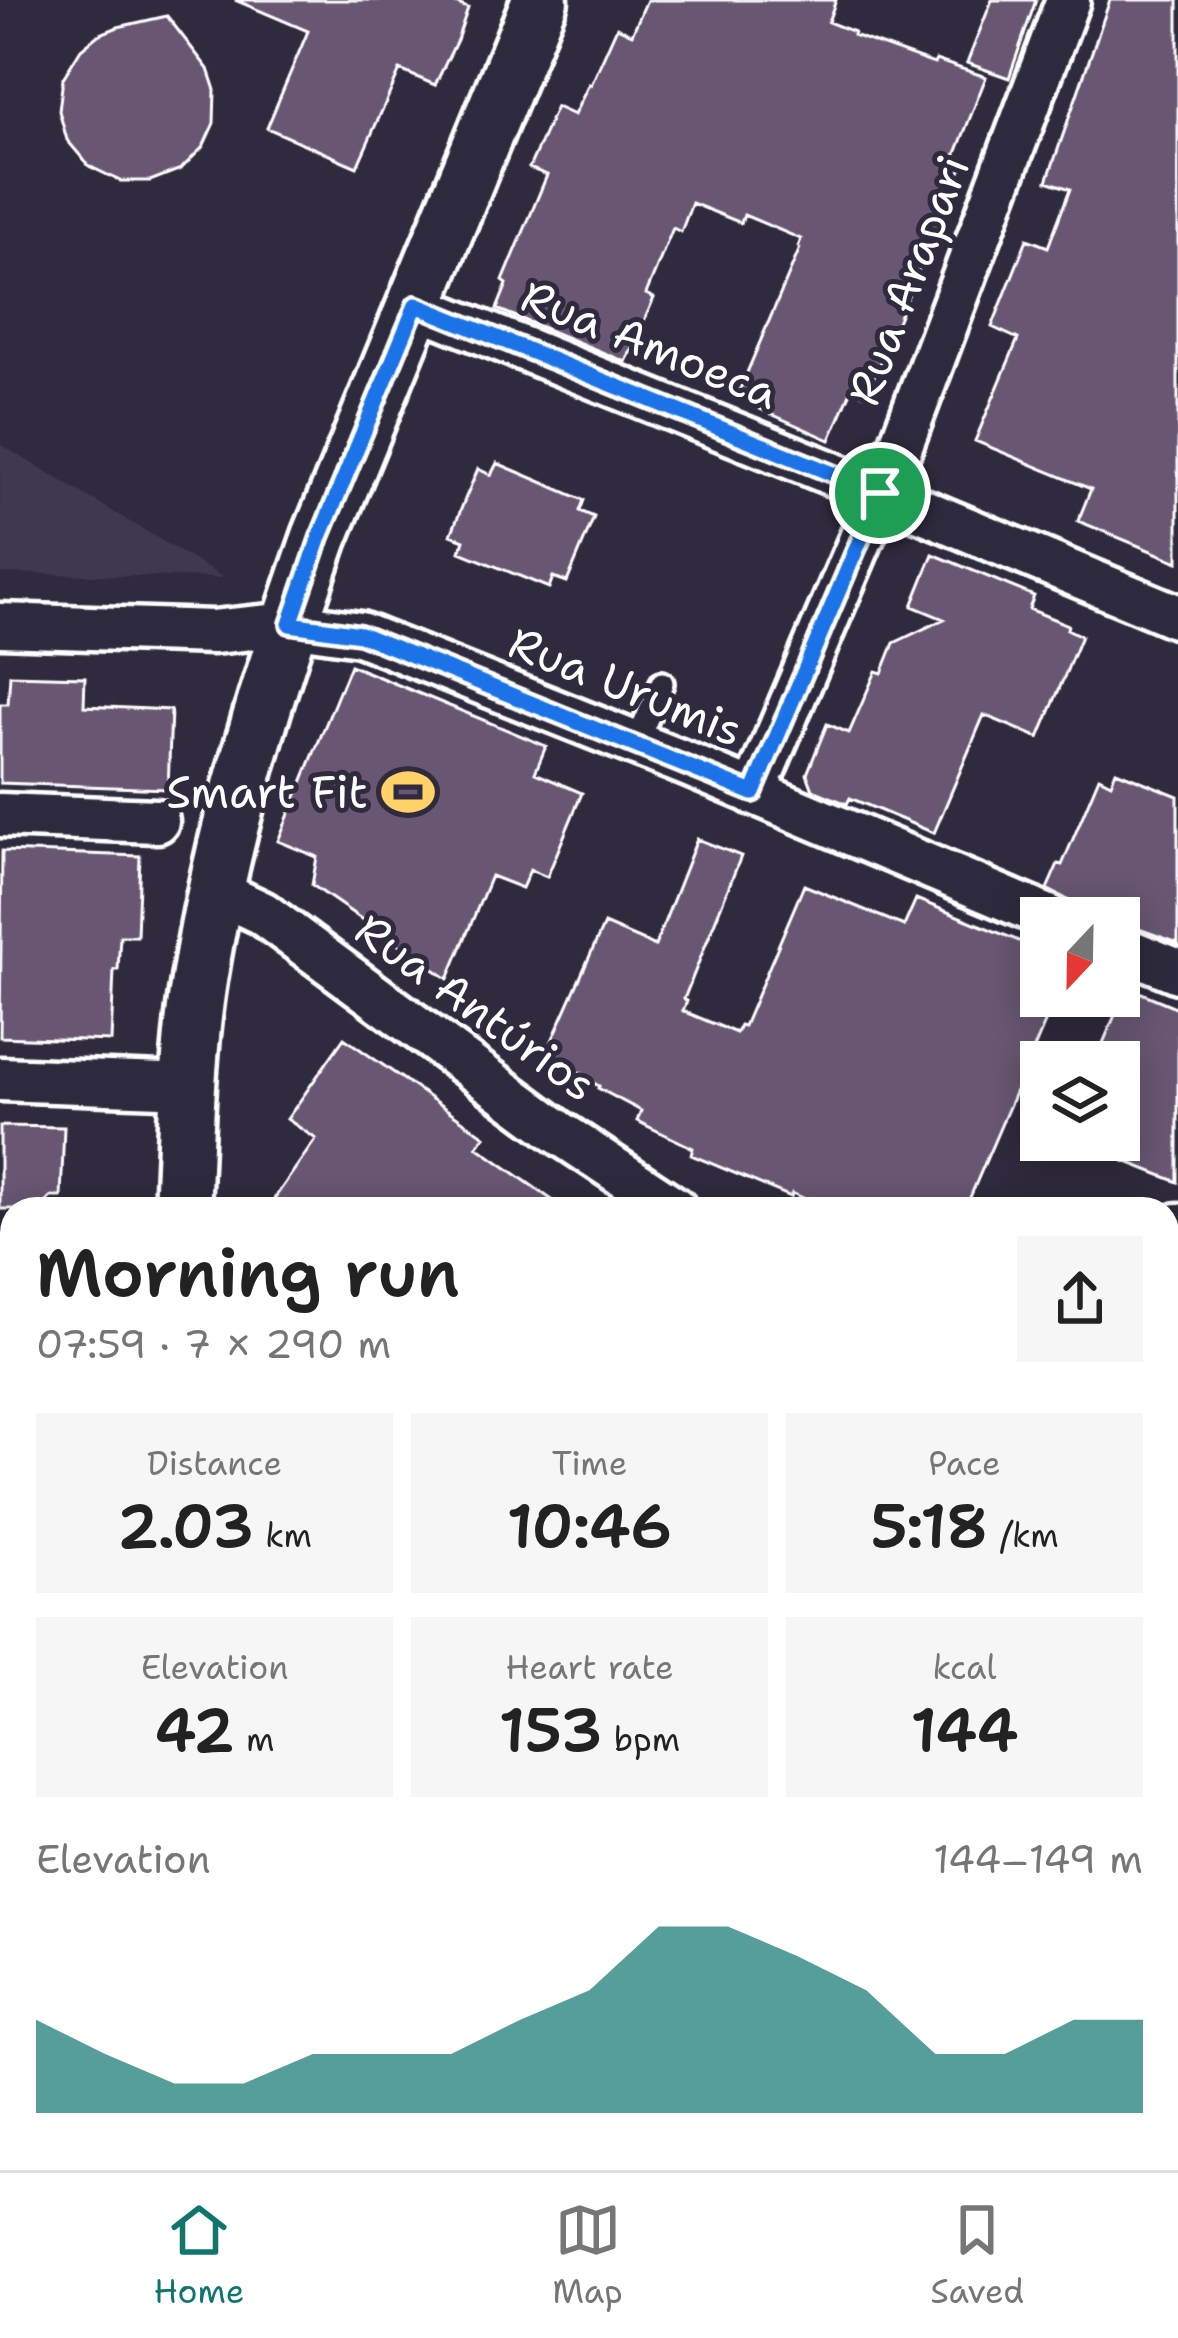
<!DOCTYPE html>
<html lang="en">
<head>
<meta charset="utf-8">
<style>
  :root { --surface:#fff; --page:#f6f6f6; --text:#222; --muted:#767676; --line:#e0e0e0; --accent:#0f766e }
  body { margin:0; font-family:"Shantell Sans",sans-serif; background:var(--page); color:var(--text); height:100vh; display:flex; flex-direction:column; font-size:45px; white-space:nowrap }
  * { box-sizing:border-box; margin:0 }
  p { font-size:39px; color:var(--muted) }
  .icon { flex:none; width:66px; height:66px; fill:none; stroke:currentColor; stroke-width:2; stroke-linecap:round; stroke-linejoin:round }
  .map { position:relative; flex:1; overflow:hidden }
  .details { position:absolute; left:0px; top:1197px; width:1179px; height:975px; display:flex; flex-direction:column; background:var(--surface); border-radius:36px 36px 0 0; box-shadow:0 6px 30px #0003 }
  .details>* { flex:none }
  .needle { width:78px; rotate:202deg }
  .tools { position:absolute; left:1020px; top:897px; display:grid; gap:24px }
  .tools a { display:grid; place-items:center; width:120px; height:120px; border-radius:0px; background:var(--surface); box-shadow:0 6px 30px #0003; font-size:60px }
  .pin { position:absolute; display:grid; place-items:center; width:102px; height:102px; color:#fff; margin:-51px; border:6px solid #fff; border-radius:50%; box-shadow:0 3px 12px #0007 }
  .round { display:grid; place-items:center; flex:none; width:126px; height:126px; border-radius:0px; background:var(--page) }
  .summary { display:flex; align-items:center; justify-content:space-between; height:204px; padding:0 36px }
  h1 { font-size:66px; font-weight:600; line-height:90px }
  .metrics { display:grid; grid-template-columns:repeat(3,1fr); gap:18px; height:204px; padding:12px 36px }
  .metrics div { display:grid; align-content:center; border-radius:0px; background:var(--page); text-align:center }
  .metrics b { font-size:60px; font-weight:600 }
  .metrics small { font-size:33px; font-weight:400 }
  .metrics p { font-size:33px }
  .chart { height:336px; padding:24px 36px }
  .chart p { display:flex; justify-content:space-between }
  .chart svg { width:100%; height:216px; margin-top:12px; fill:var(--accent); opacity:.7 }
  .menu { display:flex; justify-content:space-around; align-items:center; height:168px; border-top:3px solid var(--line); background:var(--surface); font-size:33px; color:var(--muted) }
  .menu a { display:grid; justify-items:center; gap:6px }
  .menu .current { color:var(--accent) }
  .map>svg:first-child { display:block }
</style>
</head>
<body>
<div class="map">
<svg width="1178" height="2170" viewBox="0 0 1178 2170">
  <rect width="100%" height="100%" fill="#2f2a3d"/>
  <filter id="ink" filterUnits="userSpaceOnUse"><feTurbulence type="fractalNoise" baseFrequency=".00833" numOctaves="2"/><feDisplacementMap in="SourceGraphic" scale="24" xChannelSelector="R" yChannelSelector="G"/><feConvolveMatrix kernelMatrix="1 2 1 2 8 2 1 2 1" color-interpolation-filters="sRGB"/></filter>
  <g filter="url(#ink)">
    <path fill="#40384d" d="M 0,444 L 224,578 L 0,573 Z"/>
    <path fill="#675772" stroke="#fff" stroke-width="3" d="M 235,0 L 448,0 L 468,8 L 457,40 L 435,85 L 400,70 L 357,167 L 267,128 L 308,31 Z
      M 647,0 L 836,0 L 828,22 L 854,32 L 853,35 L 934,64 L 936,60 L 986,77 L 955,156 L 965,160 L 883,355 L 866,395 L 852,389 L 830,440 L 760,409 L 764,400 L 740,389 L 800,248 L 798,247 L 801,239 L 744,215 L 741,223 L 692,203 L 681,232 L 673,228 L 646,294 L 654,298 L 626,362 L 497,309 L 507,284 L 503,281 L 547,175 L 529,168 L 556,107 L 574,115 L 589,84 L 591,85 L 617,27 L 632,34 Z
      M 992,0 L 1036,0 L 1009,78 L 967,63 Z
      M 1110,0 L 1178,0 L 1178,562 L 1078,521 L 1091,489 L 975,441 L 1018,339 L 992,327 L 1027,239 L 1048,247 L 1070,189 L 1047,181 Z
      M 167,16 L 208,69 L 215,90 L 214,123 L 203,147 L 181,169 L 150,181 L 120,181 L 89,166 L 67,140 L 59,111 L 63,78 L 81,49 L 98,35 L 118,27 Z
      M 497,463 L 584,500 L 580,511 L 594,517 L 567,582 L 553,577 L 549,588 L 460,552 L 464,540 L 451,535 L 465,499 L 478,469 L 491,475 Z
      M 933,554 L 1034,596 L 1029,609 L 1068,625 L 1067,629 L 1081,636 L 1039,738 L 984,715 L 934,833 L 850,798 L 847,804 L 813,790 L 807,774 L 827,724 L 849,733 L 876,671 L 882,673 L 894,643 L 944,619 L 912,606 Z
      M 350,665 L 546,746 L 535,773 L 582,793 L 547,877 L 530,870 L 522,888 L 491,876 L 448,979 L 312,885 L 317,857 L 278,841 Z
      M 10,675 L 85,677 L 84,706 L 171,710 L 168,789 L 0,783 L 0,704 L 8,704 Z
      M 1116,771 L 1178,796 L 1178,943 L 1119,922 L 1119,918 L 1110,918 L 1071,902 L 1047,889 L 1058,864 L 1062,865 L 1099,777 L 1111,783 Z
      M 697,839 L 741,856 L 684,999 L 687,1001 L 683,1011 L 736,1033 L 740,1025 L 744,1026 L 804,885 L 904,926 L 916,899 L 1041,950 L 1041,1000 L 1051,1009 L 965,1209 L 838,1209 L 820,1202 L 819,1205 L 792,1193 L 791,1197 L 691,1155 L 693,1148 L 637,1121 L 641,1111 L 598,1088 L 599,1086 L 582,1077 L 583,1074 L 565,1066 L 568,1061 L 547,1052 L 604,924 L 655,946 Z
      M 2,851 L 140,856 L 137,936 L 120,936 L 118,970 L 114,970 L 111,1041 L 0,1037 Z
      M 1127,987 L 1178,1008 L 1178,1182 L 1119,1159 L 1119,1062 L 1095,1062 Z
      M 344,1038 L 485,1136 L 477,1147 L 565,1209 L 267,1209 L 316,1139 L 287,1119 Z
      M 0,1126 L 64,1127 L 61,1197 L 51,1197 L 39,1209 L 0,1209 Z"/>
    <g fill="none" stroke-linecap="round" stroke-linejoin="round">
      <g stroke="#fff" stroke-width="30">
        <path id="service" d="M 636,744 L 662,683"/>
      </g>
      <g stroke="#fff" stroke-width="51">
        <path id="minor" d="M 415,305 L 880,493 L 1178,617
          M 0,625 L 213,632 L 290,624 L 360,634 L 689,765 L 1051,918
          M 753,793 L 901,445 L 1068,0
          M 0,815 L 157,821
          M 215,891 L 262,913 L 560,1133 L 675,1209
          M 1119,947 L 1178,971
          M 0,1079 L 189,1086
          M 1167,1233 L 1178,1225
          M 0,1331 L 12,1332
          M 0,1574 L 12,1574
          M 1167,1600 L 1178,1597
          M 0,1822 L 12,1823
          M 0,1990 L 12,1990
          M 1167,2074 L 1178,2082
          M 695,2160 L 703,2170"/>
      </g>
      <g stroke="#fff" stroke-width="63">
        <path id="tertiary" d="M 182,1209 C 186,1133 187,1055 199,980 C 223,829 269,681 320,537 L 540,0
          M 137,2170 L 137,2160"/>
      </g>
      <use href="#service" stroke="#2f2a3d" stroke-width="21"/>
      <use href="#minor" stroke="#2f2a3d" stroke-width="42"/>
      <use href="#tertiary" stroke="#2f2a3d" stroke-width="54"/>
    </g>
  </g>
  <g fill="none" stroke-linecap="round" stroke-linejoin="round" filter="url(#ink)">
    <g stroke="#fff" stroke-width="24">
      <path id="route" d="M 416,305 L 880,493 L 753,793 L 360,634 L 290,624 L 320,537 Z"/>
    </g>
    <use href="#route" stroke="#1a73e8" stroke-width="15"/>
  </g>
  <defs>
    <g id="stadium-bare" transform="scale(4.14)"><path d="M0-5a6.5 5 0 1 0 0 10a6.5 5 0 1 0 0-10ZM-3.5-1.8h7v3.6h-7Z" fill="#ffd166" stroke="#2f2a3d" stroke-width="2.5" paint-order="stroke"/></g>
  </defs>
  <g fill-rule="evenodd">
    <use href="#stadium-bare" x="408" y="792"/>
  </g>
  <g text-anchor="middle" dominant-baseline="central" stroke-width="10" stroke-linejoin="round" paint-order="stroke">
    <g font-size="45" fill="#fff" stroke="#2f2a3d">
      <text transform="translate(908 280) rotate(-69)">Rua Arapari</text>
      <text transform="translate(650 344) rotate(22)">Rua Amoeca</text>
      <text transform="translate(626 686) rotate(22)">Rua Urumis</text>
      <text transform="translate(476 1007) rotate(36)">Rua Antúrios</text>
    </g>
    <g font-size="45" fill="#fff" stroke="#2f2a3d" text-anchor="end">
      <text x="368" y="792">Smart Fit</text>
    </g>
  </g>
</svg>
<div class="tools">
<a><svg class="needle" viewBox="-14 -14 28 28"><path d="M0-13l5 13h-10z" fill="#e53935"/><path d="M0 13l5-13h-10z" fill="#767676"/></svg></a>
<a><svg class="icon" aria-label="layers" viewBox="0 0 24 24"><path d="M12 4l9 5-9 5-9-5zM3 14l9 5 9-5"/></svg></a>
</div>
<div class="pin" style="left:880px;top:493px;background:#1e9e55"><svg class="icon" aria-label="arrive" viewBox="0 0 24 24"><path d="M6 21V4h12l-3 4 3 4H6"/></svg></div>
<section class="details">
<div class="summary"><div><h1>Morning run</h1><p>07:59 · 7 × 290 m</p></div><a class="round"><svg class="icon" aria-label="share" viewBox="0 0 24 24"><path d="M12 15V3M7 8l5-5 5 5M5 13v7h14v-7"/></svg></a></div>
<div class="metrics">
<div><p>Distance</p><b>2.03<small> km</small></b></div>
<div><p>Time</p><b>10:46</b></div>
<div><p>Pace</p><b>5:18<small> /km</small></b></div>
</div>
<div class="metrics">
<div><p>Elevation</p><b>42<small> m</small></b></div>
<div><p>Heart rate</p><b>153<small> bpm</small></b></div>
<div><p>kcal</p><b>144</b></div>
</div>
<div class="chart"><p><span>Elevation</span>144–149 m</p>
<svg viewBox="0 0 160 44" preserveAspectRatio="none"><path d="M0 44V25L10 32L20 38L30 38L40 32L50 32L60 32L70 25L80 19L90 6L100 6L110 12L120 19L130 32L140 32L150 25L160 25V44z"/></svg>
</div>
</section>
</div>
<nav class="menu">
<a class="current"><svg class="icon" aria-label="home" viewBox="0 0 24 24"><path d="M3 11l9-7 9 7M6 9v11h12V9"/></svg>Home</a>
<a><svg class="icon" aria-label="map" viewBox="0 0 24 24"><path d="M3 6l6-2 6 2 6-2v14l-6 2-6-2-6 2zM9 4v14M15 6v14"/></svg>Map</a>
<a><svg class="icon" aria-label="saved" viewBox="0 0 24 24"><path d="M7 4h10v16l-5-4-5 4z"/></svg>Saved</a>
</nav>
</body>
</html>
